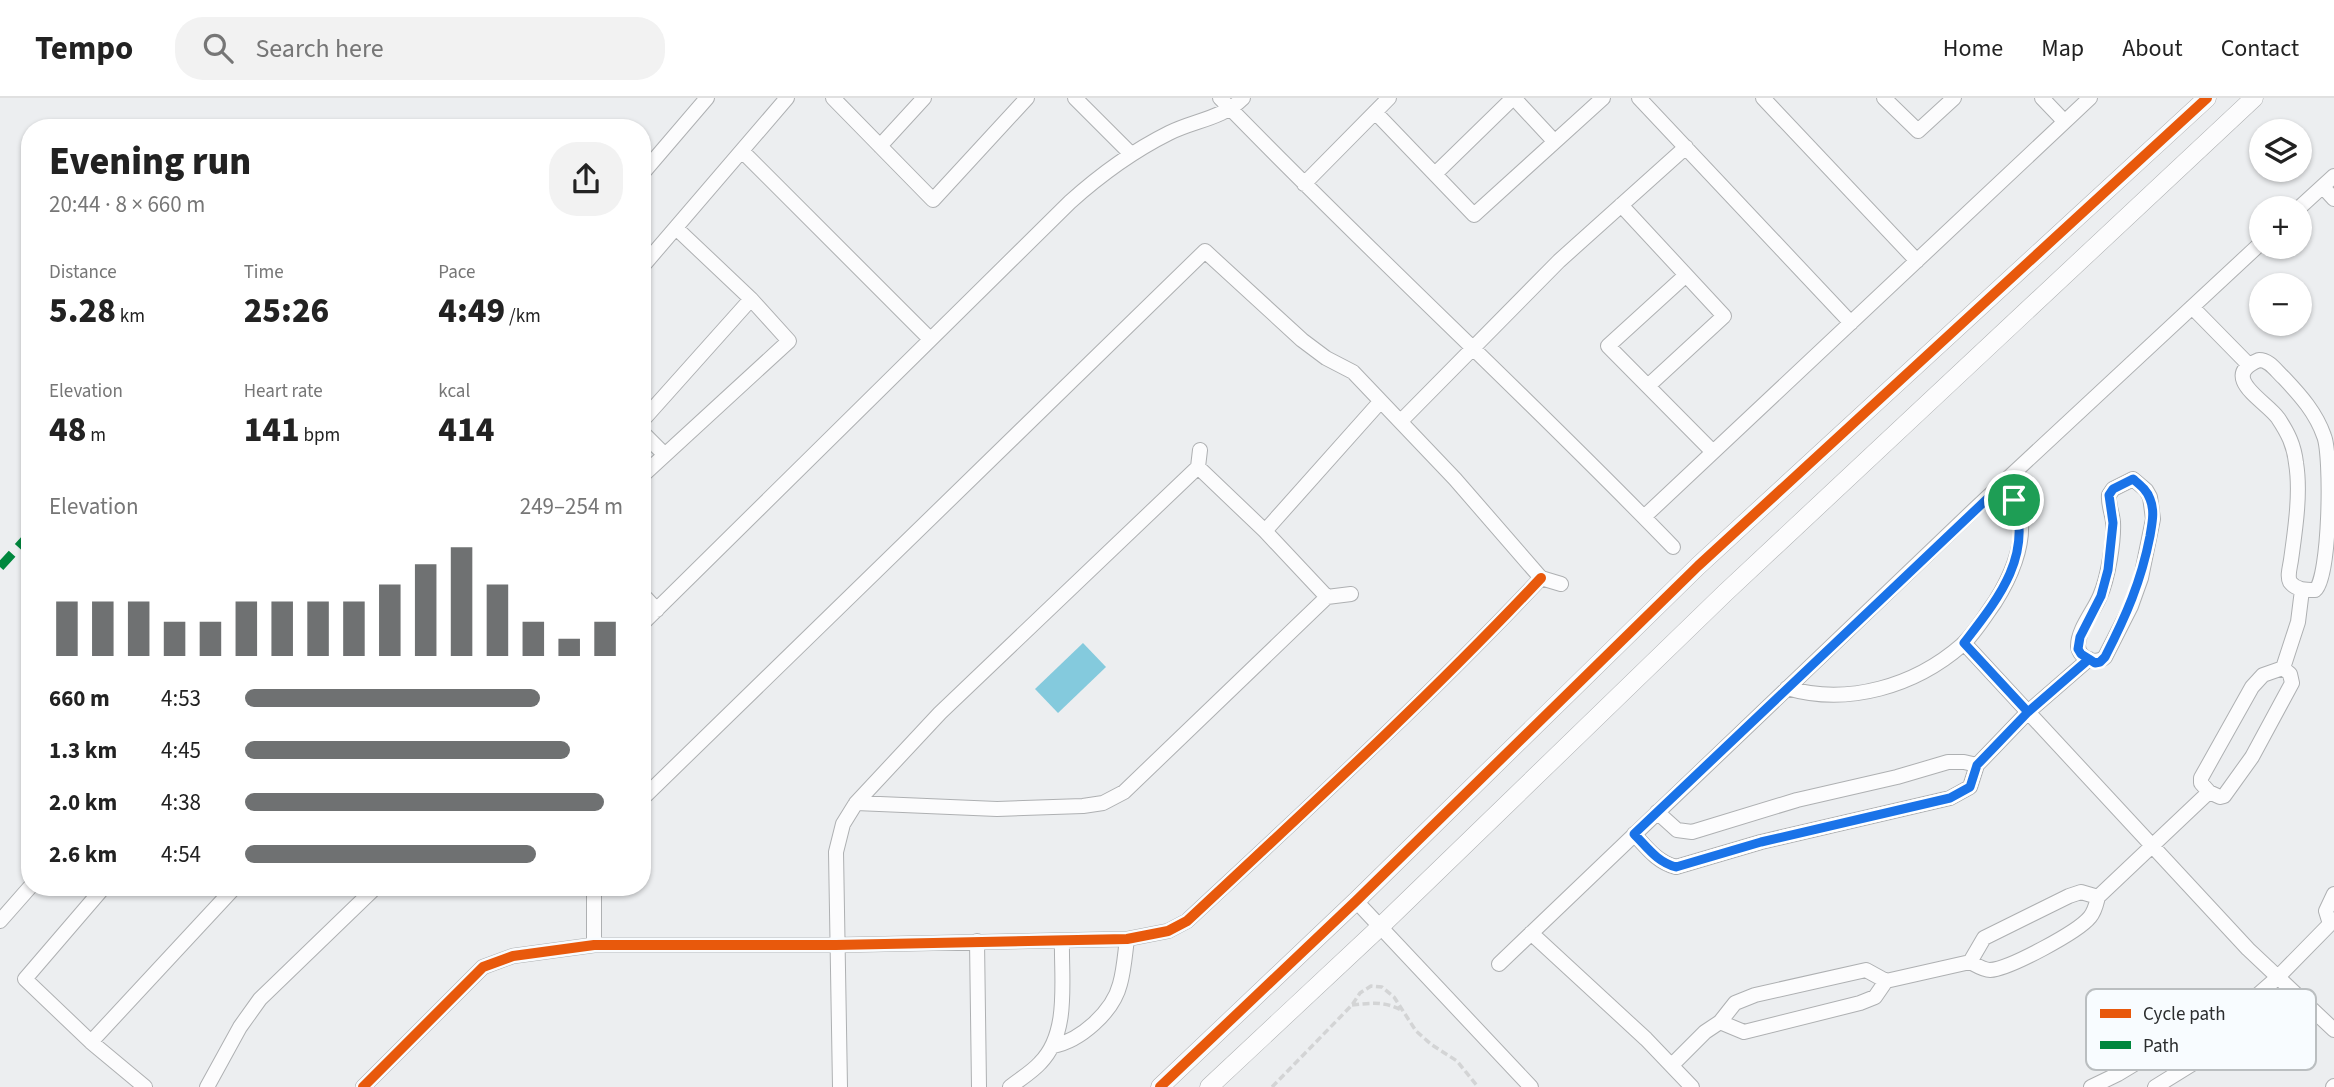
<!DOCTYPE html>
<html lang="en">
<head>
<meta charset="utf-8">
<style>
  :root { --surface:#fff; --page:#f2f2f2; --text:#222; --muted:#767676; --line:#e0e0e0; --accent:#6f7172 }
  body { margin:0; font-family:"Source Sans 3",sans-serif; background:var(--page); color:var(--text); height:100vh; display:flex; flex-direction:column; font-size:26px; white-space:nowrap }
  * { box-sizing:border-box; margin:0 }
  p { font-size:23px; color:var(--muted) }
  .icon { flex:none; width:38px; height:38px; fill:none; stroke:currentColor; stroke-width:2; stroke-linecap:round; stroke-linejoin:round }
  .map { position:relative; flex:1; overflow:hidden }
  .sheet { position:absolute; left:21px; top:21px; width:630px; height:777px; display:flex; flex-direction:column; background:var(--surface); border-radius:28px; box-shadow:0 2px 5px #0004 }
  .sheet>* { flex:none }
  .tools { position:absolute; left:2249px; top:21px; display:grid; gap:14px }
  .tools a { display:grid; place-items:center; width:63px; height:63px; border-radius:50%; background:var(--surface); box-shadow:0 2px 5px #0004; font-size:35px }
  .pin { position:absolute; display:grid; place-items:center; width:60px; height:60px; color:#fff; margin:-30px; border:4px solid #fff; border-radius:50%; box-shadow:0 2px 7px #0007 }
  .round { display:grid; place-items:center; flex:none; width:74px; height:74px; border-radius:28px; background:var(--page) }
  .overview { display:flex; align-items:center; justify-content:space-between; height:119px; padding:0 28px }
  h1 { font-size:38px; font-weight:800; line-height:52px }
  .metrics { display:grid; grid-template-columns:repeat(3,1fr); gap:10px; height:119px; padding:7px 28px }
  .metrics div { display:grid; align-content:center }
  .metrics b { font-size:35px; font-weight:800 }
  .metrics small { font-size:19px; font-weight:400 }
  .metrics p { font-size:19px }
  .chart { height:196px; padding:14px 28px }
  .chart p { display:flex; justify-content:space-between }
  .chart svg { width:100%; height:126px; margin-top:7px; stroke:var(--accent); stroke-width:6 }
  ul { padding:0 28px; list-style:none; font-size:23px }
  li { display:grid; grid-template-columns:112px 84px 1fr; align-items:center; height:52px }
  li i { height:18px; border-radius:9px; background:var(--accent) }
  header { display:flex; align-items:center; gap:42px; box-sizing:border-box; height:98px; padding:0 35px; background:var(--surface); border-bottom:2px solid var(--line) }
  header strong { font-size:33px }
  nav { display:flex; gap:38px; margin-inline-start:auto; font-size:24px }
  .search { width:490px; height:63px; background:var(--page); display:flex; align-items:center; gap:18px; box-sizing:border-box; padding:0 24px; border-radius:28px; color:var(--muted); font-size:26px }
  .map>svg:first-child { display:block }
</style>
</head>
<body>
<header>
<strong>Tempo</strong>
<div class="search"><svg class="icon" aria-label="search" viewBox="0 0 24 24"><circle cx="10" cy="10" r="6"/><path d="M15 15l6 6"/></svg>Search here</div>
<nav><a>Home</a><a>Map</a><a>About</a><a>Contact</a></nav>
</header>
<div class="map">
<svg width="2334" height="989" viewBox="0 0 2334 989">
  <rect width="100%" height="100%" fill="#eceef0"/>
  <path fill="#84cadd" d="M 1083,545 L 1106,569 L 1058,615 L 1035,591 Z"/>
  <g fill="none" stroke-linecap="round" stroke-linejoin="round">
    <g stroke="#aeb0b2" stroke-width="16">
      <path id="minor" d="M 833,0 L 933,102 L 1027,0
        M 1075,0 L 1131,56
        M 1220,0 C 1368,153 1525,296 1673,449
        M 1514,0 L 1554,43
        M 1639,0 L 1851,225
        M 1763,0 L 1917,163
        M 1884,0 L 1918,33 L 1954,0
        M 2042,0 L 2064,23
        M 1375,14 L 1474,117 L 1603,0
        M 880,48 L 924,0
        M 742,53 L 930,241
        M 642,76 L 707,0
        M 1435,76 L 1513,0
        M 1304,86 L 1389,0
        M 2323,89 L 2334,101
        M 1621,107 L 1724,218 L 1648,288
        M 2299,110 L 2334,78
        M 642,169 L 787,0
        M 1686,177 L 1608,248 L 1713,354
        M 2192,209 L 2248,266
        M 2259,262 C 2270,262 2276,273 2284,280 C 2301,298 2316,315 2324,338 C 2332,358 2330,481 2315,492 C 2306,492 2296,492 2290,484 C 2287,478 2290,469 2291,462 C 2295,433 2301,395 2296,365 C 2294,347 2288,335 2278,320 C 2266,303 2218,279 2259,262 Z
        M 642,323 L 751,201
        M 1401,323 L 1559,163 L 1686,49
        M 642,334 L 664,356
        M 1198,369 L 1265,433 L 1327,499
        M 642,378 L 789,243 L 751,201 L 676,130
        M 2133,381 L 2146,392 L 2150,399 L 2153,421 L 2141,480 L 2131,508 L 2105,559 C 2097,567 2079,561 2078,548 C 2078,531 2094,513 2100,498 C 2108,480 2114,443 2113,424 C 2112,414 2108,406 2109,397 L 2113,391 Z
        M 1644,419 L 2090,0
        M 1265,433 L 1380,304
        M 642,496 L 657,512
        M 642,526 L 1070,104 C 1100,77 1133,53 1169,35 C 1195,22 1222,21 1243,0
        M 1964,545 L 2248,851 L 2334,932
        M 2283,570 L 2290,576 L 2292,585 L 2252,659 L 2224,698 L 2220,699 L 2209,694 L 2201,685 L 2201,680 L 2252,589 L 2263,577 L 2283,570 L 2298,524 L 2302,492
        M 1787,590 C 1848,608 1915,588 1962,547 C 1975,535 1985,518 1995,504 C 2010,480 2023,452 2021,423 C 2019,409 2011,395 2006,383
        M 642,701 L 1205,153 L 1302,242 L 1326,260 L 1353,274 L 1455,381 L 1541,480 L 1561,486
        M 856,705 L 997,711 L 1083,708 L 1103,705 L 1124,694 L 1327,499 L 1351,496
        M 1657,714 L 1677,732 L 1692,734 L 1797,702 L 1897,679 L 1948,664 L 1964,664 L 1977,667
        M 1634,736 C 1647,750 1657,764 1676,769 L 1761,744 L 1950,700 L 1970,689 L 1977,667 L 2028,614 L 2089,561
        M 104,789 L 25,881 L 91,944 L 145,989
        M 594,789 L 594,847
        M 1356,803 L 1531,989
        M 0,823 L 30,789
        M 2330,826 L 2326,813 L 2334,796
        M 1531,835 L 1646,941 L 1692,989
        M 977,843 L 979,989
        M 1970,864 L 1984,840 L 2069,798 L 2081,794 L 2098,799
        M 1499,866 L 1977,409 L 2261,145
        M 1720,924 L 1744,934 L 1860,905 L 1875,899 L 1886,883
        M 91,944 L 235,789
        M 1053,948 C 1080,943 1113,914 1120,886 C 1124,872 1125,856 1127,841
        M 1672,967 L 1705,934 L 1720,924 L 1735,905 L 1755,897 L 1866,872 L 1886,883 L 1970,864 C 1976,867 1983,872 1990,872 C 2009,871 2078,834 2090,819 C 2095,813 2096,807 2098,799 L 2209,694
        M 207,989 L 240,929 L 260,901 L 376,789
        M 363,989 L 483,869 L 513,858 L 594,847 L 836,847 L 1127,841 L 1168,833 L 1187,823 C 1307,711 1428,600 1541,480
        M 840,989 L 836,754 L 843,726 L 856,705 L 940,615 L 1198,369 L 1200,352
        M 1010,989 C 1020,981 1032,974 1040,965 C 1070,935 1061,881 1062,843
        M 2091,989 L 2118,976 L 2191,932 L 2220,930
        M 2155,989 L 2210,955 L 2220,930 L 2277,880 L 2330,826
        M 2333,989 L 2334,988"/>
    </g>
    <g stroke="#aeb0b2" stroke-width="19">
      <path id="tertiary" d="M 1160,989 L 1356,803 L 1698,468 L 2207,0
        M 1209,989 L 1380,829 L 1725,495 L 2254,0"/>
    </g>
    <path stroke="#d3d4d5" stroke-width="3.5" stroke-dasharray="7 3.5" stroke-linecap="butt" d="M 1352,907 C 1370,905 1385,903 1401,912
      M 1272,989 L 1352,907 L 1360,895 L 1371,888 L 1382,889 L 1394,899 L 1416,933 L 1432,947 L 1457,963 L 1478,989"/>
    <use href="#minor" stroke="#fcfcfd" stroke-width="14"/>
    <use href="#tertiary" stroke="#fcfcfd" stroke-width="18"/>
    <path stroke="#00873e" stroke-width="9" stroke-dasharray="18 9" stroke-linecap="butt" d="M 0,469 L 30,436"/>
    <g stroke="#f8fcff" stroke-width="15">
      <path id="cycleway" d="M 363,989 L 483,869 L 513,858 L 594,847 L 836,847 L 1127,841 L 1168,833 L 1187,823 C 1307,711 1428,600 1541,480
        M 1160,989 L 1356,803 L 1698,468 L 2207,0"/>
    </g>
    <use href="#cycleway" stroke="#e8590c" stroke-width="10"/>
  </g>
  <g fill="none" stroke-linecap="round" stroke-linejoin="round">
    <g stroke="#fff" stroke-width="14">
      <path id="route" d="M 2014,402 L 2006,383 L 1634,736 C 1648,750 1657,764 1676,769 L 1761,744 L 1950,700 L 1970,689 L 1977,667 L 2028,614 L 2089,561 L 2095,565 L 2100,564 L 2105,559 C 2126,518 2141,484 2150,438 C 2152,425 2155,413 2150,401 C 2147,392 2140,387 2133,381 L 2113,391 L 2109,397 L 2113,425 L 2108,472 L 2101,498 L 2080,539 L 2078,551 L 2081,556 L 2089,561 L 2028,614 L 1964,545 C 1997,502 2033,459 2014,402"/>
    </g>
    <use href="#route" stroke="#1a73e8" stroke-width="9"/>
  </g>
  <rect x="2086" y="891" width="230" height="81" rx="10" fill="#f8fcff" stroke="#babec0" stroke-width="2"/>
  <rect x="2100" y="911" width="31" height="9" fill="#e8590c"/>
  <rect x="2100" y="943" width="31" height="8" fill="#00873e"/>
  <g font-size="19" fill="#2b2d2e">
    <text x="2143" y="922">Cycle path</text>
    <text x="2143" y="954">Path</text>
  </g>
</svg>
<div class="tools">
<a><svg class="icon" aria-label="layers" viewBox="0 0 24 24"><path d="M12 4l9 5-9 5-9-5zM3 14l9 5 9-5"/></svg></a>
<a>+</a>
<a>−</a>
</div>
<div class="pin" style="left:2014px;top:402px;background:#1e9e55"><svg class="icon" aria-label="arrive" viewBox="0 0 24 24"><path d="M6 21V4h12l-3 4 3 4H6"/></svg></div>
<section class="sheet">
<div class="overview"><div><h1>Evening run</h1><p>20:44 · 8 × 660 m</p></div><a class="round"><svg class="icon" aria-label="share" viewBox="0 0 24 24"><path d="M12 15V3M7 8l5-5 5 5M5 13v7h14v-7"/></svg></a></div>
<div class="metrics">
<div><p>Distance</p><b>5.28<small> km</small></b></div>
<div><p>Time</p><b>25:26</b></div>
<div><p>Pace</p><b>4:49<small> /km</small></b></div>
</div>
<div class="metrics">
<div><p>Elevation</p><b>48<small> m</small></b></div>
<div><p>Heart rate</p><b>141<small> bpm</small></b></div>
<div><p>kcal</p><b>414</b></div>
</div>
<div class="chart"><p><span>Elevation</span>249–254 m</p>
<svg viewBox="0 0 160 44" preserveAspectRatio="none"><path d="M5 44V25M15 44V25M25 44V25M35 44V32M45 44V32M55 44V25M65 44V25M75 44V25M85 44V25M95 44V19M105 44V12M115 44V6M125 44V19M135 44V32M145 44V38M155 44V32"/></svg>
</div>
<ul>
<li><b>660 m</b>4:53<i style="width:78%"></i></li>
<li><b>1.3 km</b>4:45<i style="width:86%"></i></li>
<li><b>2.0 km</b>4:38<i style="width:95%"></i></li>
<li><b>2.6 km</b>4:54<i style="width:77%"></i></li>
</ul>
</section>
</div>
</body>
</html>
